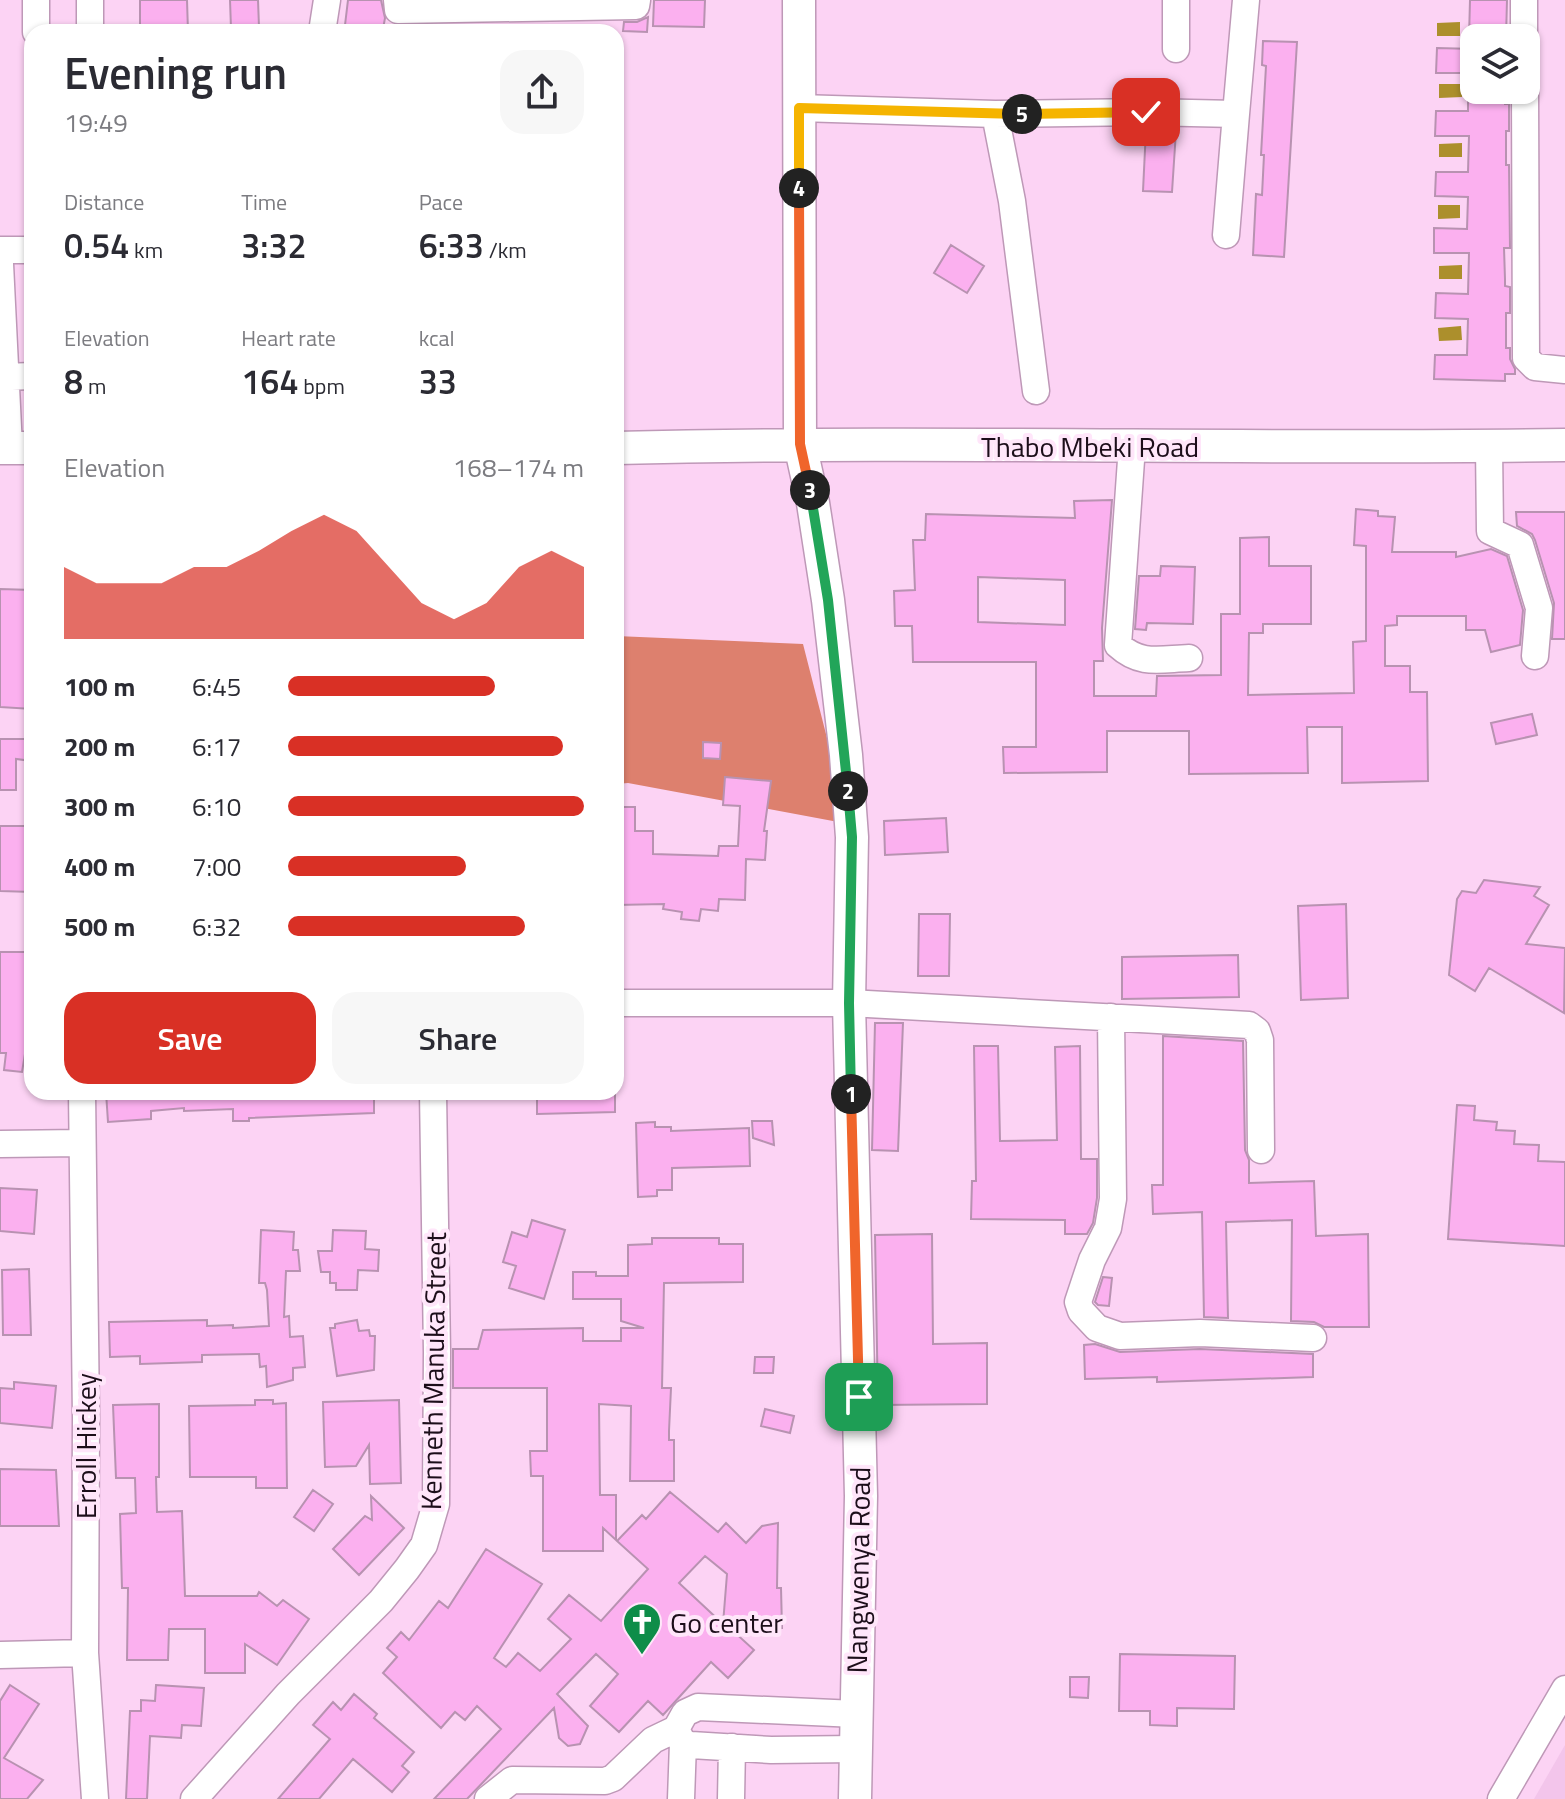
<!DOCTYPE html>
<html lang="en">
<head>
<meta charset="utf-8">
<style>
  :root { --surface:#fff; --page:#f7f7f7; --text:#2b2b33; --muted:#7c7c81; --accent:#d93025 }
  body { margin:0; font-family:"Titillium Web",sans-serif; background:var(--page); color:var(--text); height:100vh; display:flex; flex-direction:column; font-size:30px; white-space:nowrap }
  * { box-sizing:border-box; margin:0 }
  p { font-size:26px; color:var(--muted) }
  .icon { flex:none; width:44px; height:44px; fill:none; stroke:currentColor; stroke-width:2; stroke-linecap:round; stroke-linejoin:round }
  .map { position:relative; flex:1; overflow:hidden }
  .side { position:absolute; left:24px; top:24px; width:600px; height:1076px; display:flex; flex-direction:column; background:var(--surface); border-radius:24px; box-shadow:0 2px 6px #0004 }
  .side>* { flex:none }
  .fabs { position:absolute; left:1460px; top:24px; display:grid; gap:16px }
  .fabs a { display:grid; place-items:center; width:80px; height:80px; border-radius:16px; background:var(--surface); box-shadow:0 2px 6px #0004; font-size:40px }
  .pin { position:absolute; display:grid; place-items:center; width:68px; height:68px; color:#fff; margin:-34px; border-radius:16px; box-shadow:0 4px 12px #0006 }
  .km { position:absolute; width:40px; height:40px; margin:-20px; border-radius:50%; background:#222; color:#fff; font-size:22px; line-height:40px; text-align:center }
  .round { display:grid; place-items:center; flex:none; width:84px; height:84px; border-radius:24px; background:var(--page) }
  .headline { display:flex; align-items:center; justify-content:space-between; height:136px; padding:0 40px }
  h1 { font-size:44px; font-weight:600; line-height:60px }
  .figures { display:grid; grid-template-columns:repeat(3,1fr); gap:12px; height:136px; padding:8px 40px }
  .figures div { display:grid; align-content:center }
  .figures b { font-size:34px; font-weight:600 }
  .figures small { font-size:22px; font-weight:400 }
  .figures p { font-size:22px }
  .chart { height:224px; padding:16px 40px }
  .chart p { display:flex; justify-content:space-between }
  .chart svg { width:100%; height:144px; margin-top:8px; fill:var(--accent); opacity:.7 }
  .primary-button { display:flex; gap:16px; margin-top:auto; padding:16px 40px }
  .primary-button a { flex:1; height:92px; border-radius:24px; background:var(--accent); color:#fff; font-size:32px; font-weight:600; line-height:92px; text-align:center }
  .primary-button a+a { background:var(--page); color:var(--text) }
  ul { padding:0 40px; list-style:none; font-size:26px }
  li { display:grid; grid-template-columns:128px 96px 1fr; align-items:center; height:60px }
  li i { height:20px; border-radius:10px; background:var(--accent) }
  .map>svg:first-child { display:block }
</style>
</head>
<body>
<div class="map">
<svg width="1565" height="1799" viewBox="0 0 1565 1799">
  <rect width="100%" height="100%" fill="#fcd3f4"/>
  <path fill="#f3c5eb" d="M 1565,1745 L 1565,1799 L 1534,1799 Z"/>
  <path fill="#dd806e" d="M 616,636 L 803,644 L 849,824 L 628,783 L 616,784 Z"/>
  <path fill="#ac8f2c" d="M 1460,22 L 1460,36 L 1437,36 L 1437,23 Z
    M 1439,84 L 1462,84 L 1462,97 L 1439,98 Z
    M 1462,143 L 1462,157 L 1439,157 L 1439,144 Z
    M 1438,205 L 1460,205 L 1460,218 L 1438,219 Z
    M 1462,265 L 1462,279 L 1439,279 L 1439,266 Z
    M 1461,326 L 1462,340 L 1439,341 L 1438,328 Z"/>
  <path fill="#fbb0ef" stroke="#b892b1" stroke-width="2" fill-rule="evenodd" d="M 140,0 L 187,0 L 188,32 L 140,32 Z
    M 230,0 L 258,0 L 259,27 L 231,28 Z
    M 348,0 L 381,0 L 385,18 L 383,29 L 345,25 Z
    M 654,0 L 705,0 L 704,27 L 653,26 Z
    M 1470,0 L 1507,0 L 1506,38 L 1469,38 Z
    M 648,17 L 647,32 L 623,31 L 624,22 L 637,22 Z
    M 1263,41 L 1297,42 L 1284,257 L 1253,255 L 1256,194 L 1262,195 L 1264,155 L 1261,155 L 1266,66 L 1262,65 Z
    M 1437,48 L 1474,49 L 1474,73 L 1436,73 Z
    M 1468,96 L 1505,96 L 1505,104 L 1509,104 L 1509,131 L 1506,131 L 1506,165 L 1509,165 L 1510,248 L 1504,248 L 1505,279 L 1505,286 L 1510,287 L 1510,313 L 1506,313 L 1506,348 L 1510,348 L 1510,359 L 1515,369 L 1515,374 L 1505,374 L 1505,381 L 1434,379 L 1435,355 L 1467,355 L 1468,319 L 1435,318 L 1436,293 L 1468,294 L 1469,253 L 1434,253 L 1434,228 L 1467,229 L 1468,197 L 1435,196 L 1436,172 L 1468,172 L 1469,136 L 1435,136 L 1436,111 L 1468,111 Z
    M 1146,129 L 1176,131 L 1172,192 L 1143,191 Z
    M 951,245 L 984,266 L 967,293 L 934,273 Z
    M 1112,500 L 1102,628 L 1103,661 L 1094,661 L 1094,696 L 1156,696 L 1157,676 L 1221,675 L 1221,614 L 1240,614 L 1240,538 L 1269,537 L 1269,566 L 1311,566 L 1311,624 L 1263,624 L 1263,633 L 1249,633 L 1248,695 L 1354,693 L 1353,642 L 1366,641 L 1366,546 L 1354,545 L 1356,509 L 1378,511 L 1378,516 L 1395,517 L 1392,552 L 1456,552 L 1456,557 L 1491,549 L 1507,556 L 1523,610 L 1520,645 L 1491,652 L 1485,630 L 1466,630 L 1466,616 L 1397,616 L 1397,625 L 1385,626 L 1385,666 L 1410,666 L 1410,692 L 1427,692 L 1428,781 L 1342,783 L 1342,727 L 1307,727 L 1308,773 L 1189,774 L 1189,731 L 1107,731 L 1107,772 L 1004,773 L 1003,747 L 1036,747 L 1036,662 L 913,662 L 912,626 L 895,626 L 894,591 L 915,590 L 913,540 L 925,540 L 926,514 L 1075,518 L 1074,501 ZM 978,577 L 1065,580 L 1065,625 L 978,622 Z
    M 1516,512 L 1565,512 L 1565,639 L 1552,639 L 1554,603 L 1535,540 L 1532,534 L 1517,526 Z
    M 1161,566 L 1195,567 L 1193,624 L 1147,623 L 1146,630 L 1135,629 L 1139,576 L 1160,576 Z
    M 0,589 L 32,590 L 32,709 L 0,707 Z
    M 1532,714 L 1537,735 L 1496,744 L 1491,723 Z
    M 0,739 L 32,739 L 32,761 L 16,759 L 16,790 L 0,790 Z
    M 703,742 L 721,743 L 720,759 L 703,758 Z
    M 725,777 L 771,781 L 764,831 L 767,831 L 765,860 L 746,859 L 745,900 L 719,899 L 718,911 L 701,909 L 699,921 L 681,919 L 682,912 L 663,909 L 664,904 L 616,905 L 616,807 L 635,807 L 635,831 L 653,831 L 653,854 L 718,856 L 719,846 L 738,846 L 740,806 L 723,805 Z
    M 946,818 L 948,852 L 885,855 L 884,821 Z
    M 0,826 L 32,826 L 32,892 L 0,891 Z
    M 1484,880 L 1540,887 L 1534,896 L 1549,905 L 1526,944 L 1565,948 L 1564,1013 L 1489,968 L 1475,991 L 1449,975 L 1457,899 L 1462,891 L 1476,893 Z
    M 1346,904 L 1348,998 L 1301,1000 L 1298,906 Z
    M 919,914 L 950,914 L 949,976 L 918,976 Z
    M 0,952 L 25,952 L 25,1024 L 32,1024 L 32,1054 L 25,1054 L 22,1072 L 4,1070 L 6,1053 L 0,1053 Z
    M 1238,955 L 1239,997 L 1122,999 L 1122,957 Z
    M 875,1023 L 903,1023 L 898,1151 L 872,1150 Z
    M 1163,1036 L 1243,1041 L 1245,1150 L 1249,1160 L 1249,1183 L 1314,1181 L 1316,1236 L 1368,1234 L 1369,1327 L 1324,1327 L 1314,1322 L 1291,1321 L 1292,1220 L 1226,1222 L 1228,1318 L 1204,1317 L 1202,1212 L 1153,1214 L 1152,1185 L 1163,1185 Z
    M 974,1046 L 998,1046 L 1000,1141 L 1057,1140 L 1055,1047 L 1080,1046 L 1081,1159 L 1097,1159 L 1097,1198 L 1093,1223 L 1087,1234 L 1065,1234 L 1065,1220 L 971,1219 L 972,1181 L 976,1181 Z
    M 106,1092 L 149,1092 L 149,1095 L 182,1092 L 374,1092 L 374,1113 L 249,1118 L 249,1121 L 233,1121 L 233,1109 L 184,1111 L 184,1108 L 151,1111 L 151,1119 L 108,1122 Z
    M 537,1092 L 615,1092 L 615,1112 L 537,1114 Z
    M 1457,1105 L 1475,1106 L 1474,1120 L 1497,1122 L 1496,1130 L 1515,1131 L 1514,1144 L 1539,1145 L 1538,1161 L 1565,1162 L 1565,1246 L 1448,1239 Z
    M 752,1121 L 772,1121 L 774,1145 L 753,1138 Z
    M 655,1122 L 655,1127 L 671,1127 L 671,1131 L 749,1128 L 750,1166 L 672,1168 L 672,1190 L 657,1190 L 657,1196 L 638,1197 L 636,1123 Z
    M 0,1188 L 37,1190 L 34,1234 L 0,1231 Z
    M 532,1220 L 565,1230 L 544,1299 L 509,1288 L 516,1266 L 503,1262 L 512,1232 L 527,1237 Z
    M 261,1230 L 294,1232 L 293,1250 L 298,1250 L 300,1271 L 286,1271 L 284,1317 L 289,1316 L 290,1337 L 303,1336 L 305,1367 L 293,1368 L 293,1380 L 267,1387 L 266,1366 L 260,1367 L 259,1354 L 202,1355 L 202,1362 L 140,1364 L 140,1356 L 110,1357 L 109,1322 L 207,1320 L 207,1326 L 233,1325 L 233,1328 L 269,1326 L 267,1290 L 265,1283 L 259,1283 Z
    M 333,1230 L 366,1231 L 365,1249 L 379,1250 L 378,1271 L 358,1270 L 357,1290 L 336,1290 L 336,1283 L 330,1283 L 330,1272 L 321,1272 L 318,1251 L 332,1251 Z
    M 932,1234 L 933,1344 L 987,1343 L 987,1404 L 878,1405 L 875,1235 Z
    M 652,1238 L 719,1238 L 719,1244 L 743,1244 L 743,1282 L 664,1283 L 662,1388 L 671,1388 L 669,1431 L 669,1440 L 674,1440 L 674,1481 L 630,1481 L 631,1406 L 599,1404 L 600,1495 L 616,1495 L 616,1540 L 603,1528 L 603,1551 L 543,1551 L 543,1476 L 531,1476 L 530,1451 L 547,1451 L 547,1388 L 453,1388 L 453,1349 L 478,1349 L 483,1330 L 583,1328 L 583,1341 L 621,1341 L 621,1328 L 644,1328 L 621,1321 L 621,1299 L 573,1299 L 573,1272 L 596,1272 L 596,1276 L 628,1276 L 628,1245 L 652,1244 Z
    M 29,1269 L 31,1335 L 3,1335 L 2,1270 Z
    M 1103,1277 L 1112,1278 L 1109,1306 L 1098,1305 L 1095,1302 Z
    M 357,1320 L 359,1331 L 369,1330 L 370,1336 L 375,1336 L 374,1370 L 337,1376 L 330,1328 L 335,1328 L 335,1324 Z
    M 1095,1344 L 1120,1352 L 1200,1349 L 1313,1354 L 1313,1377 L 1157,1382 L 1157,1377 L 1085,1379 L 1084,1345 Z
    M 755,1357 L 774,1357 L 773,1373 L 754,1373 Z
    M 14,1382 L 56,1386 L 52,1428 L 0,1423 L 0,1388 L 14,1389 Z
    M 255,1400 L 273,1400 L 273,1404 L 286,1403 L 287,1488 L 256,1488 L 256,1477 L 190,1477 L 189,1406 L 255,1405 Z
    M 399,1400 L 401,1483 L 370,1484 L 369,1445 L 356,1466 L 325,1467 L 323,1402 Z
    M 159,1404 L 159,1477 L 156,1477 L 157,1512 L 182,1511 L 185,1596 L 257,1596 L 259,1592 L 277,1606 L 283,1600 L 309,1619 L 277,1665 L 245,1644 L 245,1673 L 205,1673 L 205,1629 L 169,1629 L 168,1660 L 127,1660 L 128,1588 L 122,1588 L 120,1514 L 136,1513 L 135,1478 L 116,1478 L 113,1405 Z
    M 765,1409 L 794,1416 L 790,1433 L 761,1426 Z
    M 0,1469 L 56,1470 L 59,1526 L 0,1526 Z
    M 313,1490 L 333,1504 L 314,1531 L 294,1517 Z
    M 670,1492 L 718,1532 L 726,1523 L 746,1543 L 762,1526 L 778,1523 L 777,1588 L 781,1588 L 782,1628 L 732,1630 L 754,1650 L 728,1678 L 711,1662 L 663,1715 L 648,1701 L 619,1732 L 590,1706 L 618,1674 L 596,1654 L 557,1694 L 588,1726 L 580,1744 L 568,1746 L 559,1738 L 554,1708 L 467,1799 L 434,1799 L 501,1729 L 477,1706 L 465,1720 L 455,1712 L 441,1728 L 383,1673 L 397,1657 L 387,1648 L 401,1632 L 409,1640 L 439,1601 L 448,1608 L 486,1549 L 542,1584 L 494,1658 L 506,1667 L 518,1653 L 540,1671 L 571,1639 L 548,1619 L 569,1595 L 601,1621 L 648,1569 L 617,1541 L 642,1515 L 646,1519 ZM 705,1556 L 727,1574 L 723,1624 L 679,1583 Z
    M 371,1496 L 404,1528 L 359,1575 L 333,1549 L 365,1516 L 372,1520 Z
    M 1120,1654 L 1235,1656 L 1234,1709 L 1177,1708 L 1177,1726 L 1150,1725 L 1150,1711 L 1119,1711 Z
    M 1070,1677 L 1089,1677 L 1088,1698 L 1070,1697 Z
    M 10,1685 L 39,1704 L 4,1758 L 43,1780 L 27,1799 L 0,1799 L 0,1701 Z
    M 156,1685 L 204,1688 L 201,1726 L 182,1725 L 181,1738 L 150,1736 L 147,1799 L 126,1799 L 130,1711 L 141,1711 L 141,1700 L 155,1701 Z
    M 354,1694 L 377,1714 L 374,1718 L 414,1752 L 402,1766 L 409,1772 L 392,1792 L 353,1759 L 319,1799 L 278,1799 L 330,1739 L 313,1725 L 333,1702 L 341,1710 Z"/>
  <g fill="none" stroke-linecap="round" stroke-linejoin="round">
    <g stroke="#be98b7" stroke-width="29">
      <path id="minor" d="M 36,0 L 36,32
        M 397,0 L 398,10 L 636,6 L 637,0
        M 1524,0 L 1524,38
        M 90,32 L 90,0
        M 322,32 L 327,0
        M 1176,49 L 1176,0
        M 1525,90 L 1526,358 L 1535,367 L 1565,370
        M 799,108 L 995,114 L 1146,112 L 1236,114 L 1246,0
        M 995,114 L 1012,201 L 1036,391
        M 1226,235 L 1236,114
        M 0,250 L 32,250
        M 0,264 L 9,448
        M 5,377 L 32,376
        M 1132,446 L 1118,645 C 1141,666 1160,659 1189,658
        M 1489,446 L 1490,531 L 1520,545 L 1539,608 L 1535,656
        M 616,1003 L 849,1003 L 1249,1025 L 1257,1031 L 1260,1040 L 1261,1150
        M 1111,1017 L 1113,1199 L 1108,1228 L 1092,1260 L 1078,1302 L 1081,1311 L 1097,1328 L 1120,1336 L 1200,1333 L 1313,1338
        M 82,1092 L 86,1418 L 85,1653 L 95,1799
        M 0,1144 L 81,1143
        M 0,1655 L 85,1653
        M 676,1729 L 683,1743 L 691,1745 L 771,1750 L 855,1749
        M 194,1799 L 288,1694 L 381,1601 L 407,1569 L 424,1545 L 436,1504 L 437,1352 L 433,1092
        M 488,1799 L 512,1780 L 605,1781 L 613,1778 L 653,1740 L 676,1729 L 685,1713 L 698,1707 L 856,1714
        M 681,1799 L 683,1743
        M 731,1799 L 732,1747
        M 1501,1799 L 1565,1689"/>
    </g>
    <g stroke="#be98b7" stroke-width="35">
      <path id="major" d="M 799,0 L 800,444 L 813,503 L 828,600 L 846,755 L 852,837 L 849,1003 L 861,1496 L 855,1799
        M 0,448 L 32,448
        M 616,448 C 932,440 1249,450 1565,445"/>
    </g>
    <use href="#minor" stroke="#fff" stroke-width="26"/>
    <use href="#major" stroke="#fff" stroke-width="32"/>
  </g>
  <g fill="none" stroke-linecap="round" stroke-linejoin="round">
    <g stroke="#fff" stroke-width="16">
      <path id="split-1" d="M 851,1094 L 859,1397"/>
    </g>
    <g stroke="#fff" stroke-width="16">
      <path id="split-2" d="M 848,791 L 852,837 L 849,1003 L 851,1094"/>
    </g>
    <g stroke="#fff" stroke-width="16">
      <path id="split-3" d="M 810,490 L 828,600 L 848,791"/>
    </g>
    <g stroke="#fff" stroke-width="16">
      <path id="split-4" d="M 799,188 L 800,444 L 810,490"/>
    </g>
    <g stroke="#fff" stroke-width="16">
      <path id="split-5" d="M 799,188 L 799,108 L 1022,114"/>
    </g>
    <g stroke="#fff" stroke-width="16">
      <path id="split-6" d="M 1022,114 L 1146,112"/>
    </g>
    <use href="#split-1" stroke="#f0652b" stroke-width="10"/>
    <use href="#split-2" stroke="#22a559" stroke-width="10"/>
    <use href="#split-3" stroke="#22a559" stroke-width="10"/>
    <use href="#split-4" stroke="#f0652b" stroke-width="10"/>
    <use href="#split-5" stroke="#f5b400" stroke-width="10"/>
    <use href="#split-6" stroke="#f5b400" stroke-width="10"/>
  </g>
  <defs>
    <g id="church-pin" transform="scale(2)"><path d="M0 17L-7.5 6A9.5 9.5 0 1 1 7.5 6Z" fill="#0e8d49" stroke="#ffe6fa"/><path d="M-1.2-6h2.4v3.5h3.3v2.4h-3.3V6h-2.4V-.1h-3.3v-2.4h3.3Z" fill="#fff"/></g>
  </defs>
  <g fill-rule="evenodd">
    <use href="#church-pin" x="642" y="1622"/>
  </g>
  <g text-anchor="middle" dominant-baseline="central" stroke-width="8" stroke-linejoin="round" paint-order="stroke">
    <g font-size="28" fill="#1c0e1a" stroke="#ffe6fa">
      <text x="1090" y="446">Thabo Mbeki Road</text>
      <text transform="translate(433 1371) rotate(-89)">Kenneth Manuka Street</text>
      <text transform="translate(85 1446) rotate(-90)">Erroll Hickey</text>
      <text transform="translate(858 1570) rotate(-89)">Nangwenya Road</text>
    </g>
    <g font-size="28" fill="#1c0e1a" stroke="#ffe6fa" text-anchor="start">
      <text x="670" y="1622">Go center</text>
    </g>
  </g>
</svg>
<div class="fabs">
<a><svg class="icon" aria-label="layers" viewBox="0 0 24 24"><path d="M12 4l9 5-9 5-9-5zM3 14l9 5 9-5"/></svg></a>
</div>
<div class="pin" style="left:859px;top:1397px;background:#1e9e55"><svg class="icon" aria-label="arrive" viewBox="0 0 24 24"><path d="M6 21V4h12l-3 4 3 4H6"/></svg></div>
<div class="pin" style="left:1146px;top:112px;background:#d93025"><svg class="icon" aria-label="check" viewBox="0 0 24 24"><path d="M5 12l5 5 9-10"/></svg></div>
<b class="km" style="left:851px;top:1094px">1</b>
<b class="km" style="left:848px;top:791px">2</b>
<b class="km" style="left:810px;top:490px">3</b>
<b class="km" style="left:799px;top:188px">4</b>
<b class="km" style="left:1022px;top:114px">5</b>
<section class="side">
<div class="headline"><div><h1>Evening run</h1><p>19:49</p></div><a class="round"><svg class="icon" aria-label="share" viewBox="0 0 24 24"><path d="M12 15V3M7 8l5-5 5 5M5 13v7h14v-7"/></svg></a></div>
<div class="figures">
<div><p>Distance</p><b>0.54<small> km</small></b></div>
<div><p>Time</p><b>3:32</b></div>
<div><p>Pace</p><b>6:33<small> /km</small></b></div>
</div>
<div class="figures">
<div><p>Elevation</p><b>8<small> m</small></b></div>
<div><p>Heart rate</p><b>164<small> bpm</small></b></div>
<div><p>kcal</p><b>33</b></div>
</div>
<div class="chart"><p><span>Elevation</span>168–174 m</p>
<svg viewBox="0 0 160 44" preserveAspectRatio="none"><path d="M0 44V22L10 27L20 27L30 27L40 22L50 22L60 17L70 11L80 6L90 11L100 22L110 33L120 38L130 33L140 22L150 17L160 22V44z"/></svg>
</div>
<ul>
<li><b>100 m</b>6:45<i style="width:70%"></i></li>
<li><b>200 m</b>6:17<i style="width:93%"></i></li>
<li><b>300 m</b>6:10<i style="width:100%"></i></li>
<li><b>400 m</b>7:00<i style="width:60%"></i></li>
<li><b>500 m</b>6:32<i style="width:80%"></i></li>
</ul>
<div class="primary-button"><a>Save</a><a>Share</a></div>
</section>
</div>
</body>
</html>
